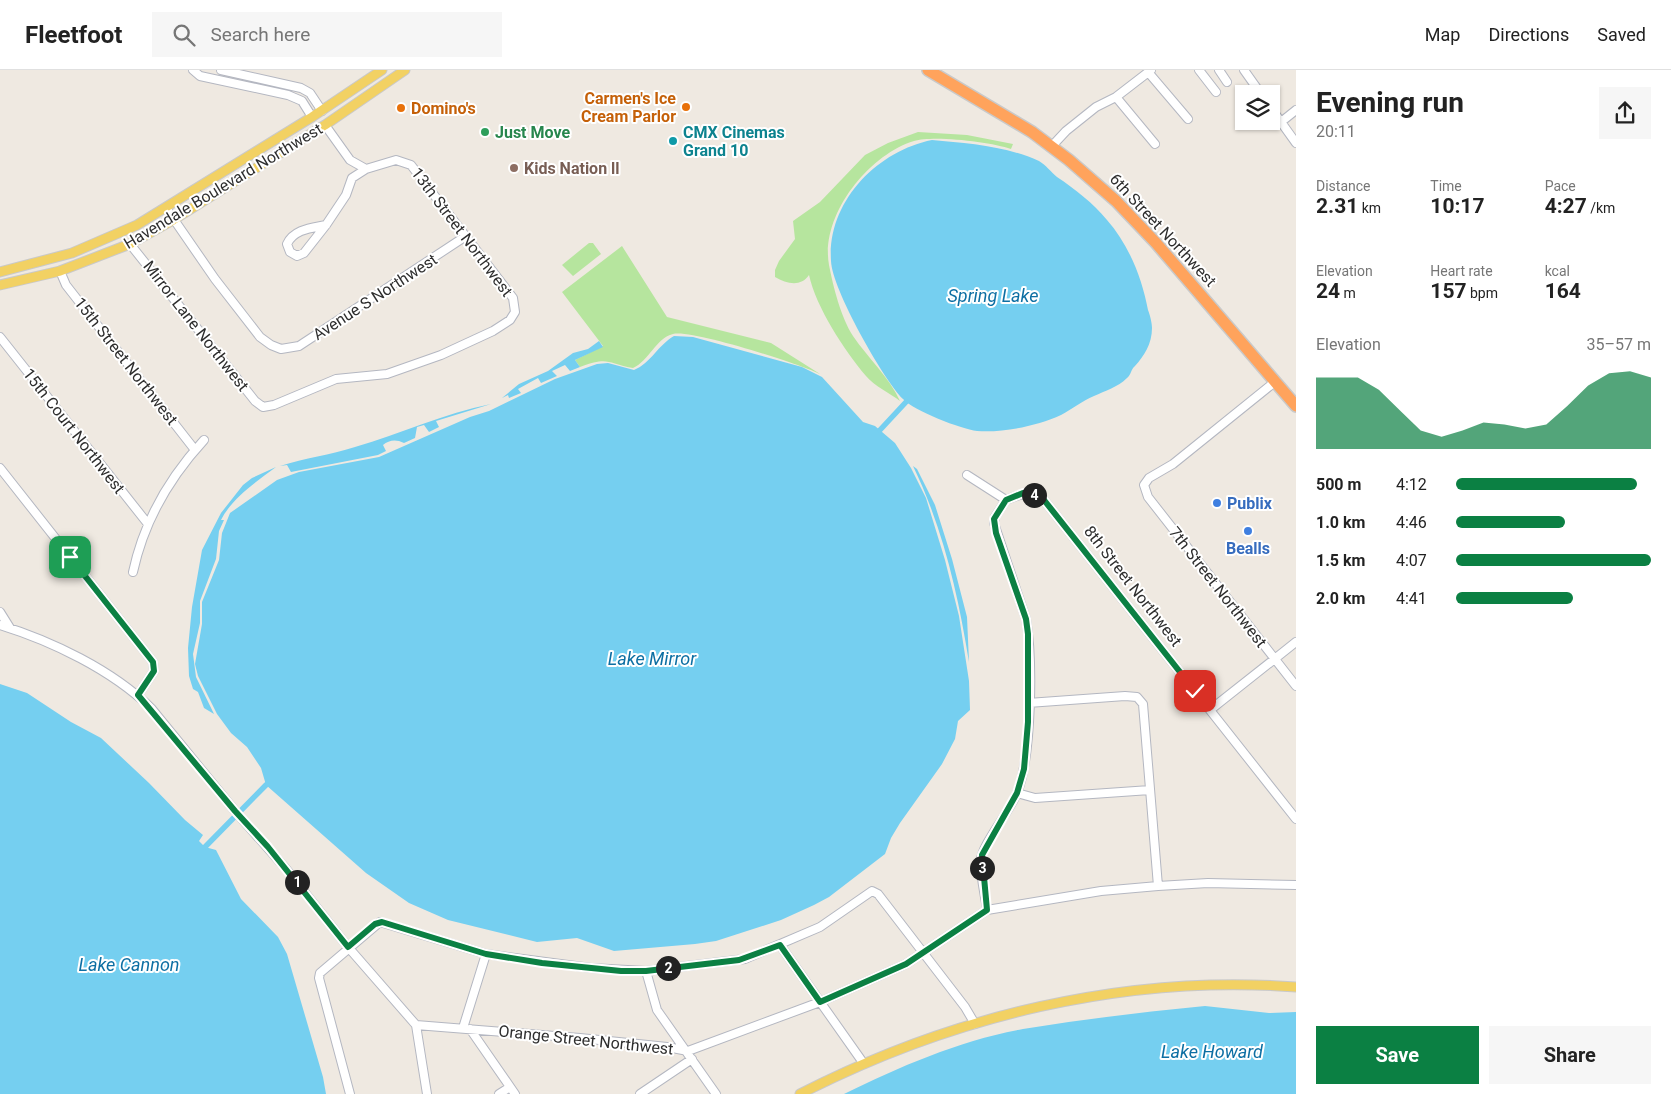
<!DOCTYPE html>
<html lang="en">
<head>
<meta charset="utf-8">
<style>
  :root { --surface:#fff; --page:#f6f6f6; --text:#222; --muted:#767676; --line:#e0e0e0; --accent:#0b8043 }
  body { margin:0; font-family:Roboto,sans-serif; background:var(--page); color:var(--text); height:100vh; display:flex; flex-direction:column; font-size:19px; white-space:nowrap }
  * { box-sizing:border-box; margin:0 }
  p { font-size:16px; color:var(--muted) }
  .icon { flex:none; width:28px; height:28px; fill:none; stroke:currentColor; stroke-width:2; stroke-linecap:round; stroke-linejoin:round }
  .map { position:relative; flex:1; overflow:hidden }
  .sheet { display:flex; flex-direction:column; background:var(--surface); width:375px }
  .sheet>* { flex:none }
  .controls { position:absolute; left:1235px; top:15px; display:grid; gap:10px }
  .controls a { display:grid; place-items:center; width:45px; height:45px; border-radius:0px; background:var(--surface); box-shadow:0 1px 4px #0004; font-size:25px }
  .pin { position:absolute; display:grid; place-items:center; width:42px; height:42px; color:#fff; margin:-21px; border-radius:10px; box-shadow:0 2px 8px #0006 }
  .km { position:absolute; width:25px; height:25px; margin:-12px; border-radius:50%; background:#222; color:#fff; font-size:14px; line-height:25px; text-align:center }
  .round { display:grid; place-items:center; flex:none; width:52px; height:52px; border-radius:0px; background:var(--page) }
  .overview { display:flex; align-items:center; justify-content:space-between; height:85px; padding:0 20px }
  h1 { font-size:28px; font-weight:700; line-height:38px }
  .stats { display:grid; grid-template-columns:repeat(3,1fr); gap:8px; height:85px; padding:5px 20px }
  .stats div { display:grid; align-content:center }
  .stats b { font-size:21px; font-weight:700 }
  .stats small { font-size:14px; font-weight:400 }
  .stats p { font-size:14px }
  .chart { height:140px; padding:10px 20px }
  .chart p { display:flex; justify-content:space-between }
  .chart svg { width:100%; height:90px; margin-top:5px; fill:var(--accent); opacity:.7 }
  .action { display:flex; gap:10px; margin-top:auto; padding:10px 20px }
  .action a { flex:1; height:58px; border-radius:0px; background:var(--accent); color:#fff; font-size:20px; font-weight:700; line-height:58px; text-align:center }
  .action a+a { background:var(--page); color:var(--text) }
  ul { padding:0 20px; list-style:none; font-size:16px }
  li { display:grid; grid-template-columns:80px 60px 1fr; align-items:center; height:38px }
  li i { height:12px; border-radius:6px; background:var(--accent) }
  header { display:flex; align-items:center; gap:30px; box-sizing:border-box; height:70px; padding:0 25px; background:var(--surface); border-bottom:1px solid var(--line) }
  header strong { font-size:24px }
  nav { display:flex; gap:28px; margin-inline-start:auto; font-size:18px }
  .search { width:350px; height:45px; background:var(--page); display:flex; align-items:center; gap:12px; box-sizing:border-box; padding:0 18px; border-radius:0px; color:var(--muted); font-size:19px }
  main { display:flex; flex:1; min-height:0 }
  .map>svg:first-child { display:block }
</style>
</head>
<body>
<header>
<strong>Fleetfoot</strong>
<div class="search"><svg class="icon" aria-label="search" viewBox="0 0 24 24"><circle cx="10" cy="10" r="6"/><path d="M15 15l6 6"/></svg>Search here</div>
<nav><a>Map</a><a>Directions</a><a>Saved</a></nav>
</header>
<main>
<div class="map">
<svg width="1296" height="1024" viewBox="0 0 1296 1024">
  <rect width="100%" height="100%" fill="#efe9e1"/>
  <path fill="#b6e59e" d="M 918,62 L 967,65 L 1013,74 L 1011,79 C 991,72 934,65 914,71 C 868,85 820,146 829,195 C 833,216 841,248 853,266 C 868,288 889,307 900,331 C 890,323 874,316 866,306 C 844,280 816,237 809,205 C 801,217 787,214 775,207 L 775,200 L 779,191 L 795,169 L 793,151 L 820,132 L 865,85 L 888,73 Z
    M 589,173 L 593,173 L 601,184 L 573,206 L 562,195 Z
    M 622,176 L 667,247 L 771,273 L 820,304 C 800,294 691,259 673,264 C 656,268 649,291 633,298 C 606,293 609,286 580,297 L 575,290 L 603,276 L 562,222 Z"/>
  <path fill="#75cff0" d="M 932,70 C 967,73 1006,76 1039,91 C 1046,95 1051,102 1057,107 C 1075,119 1093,133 1107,150 C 1129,175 1142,208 1148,240 C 1150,245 1152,253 1152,258 C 1152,274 1144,286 1135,296 C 1131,299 1131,305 1127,308 C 1118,317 1105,321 1094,326 C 1082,331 1072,339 1061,345 C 1037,356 1003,363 977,361 C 961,359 914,341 903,329 C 883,309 832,219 831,191 C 827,132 877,81 932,70 Z
    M 674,266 L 693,267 L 802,297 L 822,307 L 863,352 L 875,356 L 895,373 L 911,398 L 926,428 L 945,490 L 959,546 L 969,611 L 970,640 L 958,651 L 955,669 L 942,694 L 900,753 L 891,768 L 885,784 L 829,827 L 814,835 L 781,850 L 716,871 L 695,874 L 614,881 L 577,868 L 537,872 L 448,850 L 409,833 L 366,803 L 266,715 L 261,698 L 247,677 L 231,663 L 217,644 L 198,606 L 195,594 L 202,554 L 202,532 L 219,490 L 222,463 L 230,443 L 277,410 L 299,402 L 379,387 L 470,347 L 489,341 L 555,309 L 597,294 L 608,293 L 634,300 C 651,293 658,275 674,266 Z
    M 599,271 L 603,277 L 575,290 L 580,297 L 570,301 L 565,295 L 552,301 L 557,306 L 541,313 L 538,308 L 518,319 L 521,323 L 509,328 L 508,325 L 502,328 L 519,314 L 548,301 L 573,283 L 588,279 Z
    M 491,334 L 436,351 L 439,357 L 429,362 L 424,355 L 417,357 L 415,368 L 404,373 C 396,369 389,370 383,375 L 386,381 L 378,385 L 291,402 L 287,395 L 280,396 C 305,388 330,385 355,377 C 401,364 444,343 491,334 Z
    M 913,396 L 917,399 L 935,435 L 952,489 L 967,547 L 969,592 C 958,524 943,458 913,396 Z
    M 276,397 C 256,412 232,428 221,450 L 224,450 L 219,461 L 216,489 L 200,531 L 200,553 L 193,584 L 196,607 L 214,644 L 204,638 L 198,622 L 193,619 L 189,606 L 188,578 L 192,537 L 202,480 L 221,443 L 243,415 L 252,408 Z
    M 0,614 L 27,623 L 71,652 L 101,668 L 149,713 L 185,750 L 203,765 L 199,771 L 205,777 L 216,780 L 241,829 L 278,867 L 287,884 L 323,1007 L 326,1024 L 0,1024 Z
    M 1205,936 L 1269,943 L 1296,942 L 1296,1024 L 844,1024 C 901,996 961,970 1023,959 C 1084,949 1144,942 1205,936 Z"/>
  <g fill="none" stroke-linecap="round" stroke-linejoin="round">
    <path stroke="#75cff0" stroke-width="5.5" d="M 880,360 L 906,332
      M 205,777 L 266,715"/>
    <g stroke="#b4b7c1" stroke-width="10">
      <path id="minor" d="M 193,0 L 200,6 L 288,25 L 302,31 L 312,47
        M 221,0 L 301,18 L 310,23 L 322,41
        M 1199,0 L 1216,22
        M 1219,0 L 1227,12
        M 1244,0 L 1261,24
        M 1148,2 L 1188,49
        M 1116,27 L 1155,74
        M 1271,38 L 1296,73
        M 1281,52 L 1296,40
        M 1052,76 L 1066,61 L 1096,37 L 1116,27 L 1151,0
        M 166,138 L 215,209 L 260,267 L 271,275 L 281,279 L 299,276 L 466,166
        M 326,155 C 312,158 294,159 287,174 L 290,182 L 297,186 L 304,183 L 326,155 L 346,125 L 352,108 L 366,99
        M 130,174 L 255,331 L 263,337 L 274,335 L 336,309 L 387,304 L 441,285 L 493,261 L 510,250 L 515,242 L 513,228 L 411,95 L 396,90 L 366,99 L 350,90 L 325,55
        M 60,201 L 66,215 L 195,380
        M 0,267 L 148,454
        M 1276,311 L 1173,394 L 1149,408 L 1144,415 L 1148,427 L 1296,616
        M 0,398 L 153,592 L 154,601 L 138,625
        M 967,405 L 1006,430
        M 1006,430 C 1020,424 1030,420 1044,430 L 1296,749
        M 133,502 C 144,451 169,408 204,370
        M 0,542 L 10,558
        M 0,555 C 52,571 112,600 151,638 L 235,741 L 287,800 L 348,877 L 416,955 L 427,1024
        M 1028,633 L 1125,626 L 1137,627 L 1143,634 L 1158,816
        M 1210,640 L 1296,572
        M 1017,723 L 1035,728 L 1150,720
        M 987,840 C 985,824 980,806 981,790 C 981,776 1010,741 1017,723 C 1032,686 1033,589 1026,549 L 994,453 L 995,447 L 1006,430
        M 780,875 L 864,994
        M 646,901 L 657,940 L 716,1024
        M 416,955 L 580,968 L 667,977 L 688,981 L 820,932 L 906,894 L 987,840 L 1101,821 L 1158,816 L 1208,813 L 1296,815
        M 463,958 L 486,884
        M 470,959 L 515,1024
        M 350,1024 L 319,908 L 320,903 L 380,852 L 486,884 L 591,898 L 646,901 L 745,889 L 820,857 L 872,821 L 878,824 L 965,937 L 975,954
        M 499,1024 L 510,1017
        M 640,1024 L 692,989"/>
    </g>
    <g stroke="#c9c9c9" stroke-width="11">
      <path id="major" d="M 0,202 L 72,183 L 137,155 L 312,47 L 382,0
        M 0,215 L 60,201 L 130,174 L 173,150 L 325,55 L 405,0
        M 800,1024 C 952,946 1125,904 1296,917"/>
    </g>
    <g stroke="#c9c9c9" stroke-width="14">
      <path id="highway" d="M 928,0 L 1032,62 L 1069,90 L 1116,131 L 1156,173 L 1296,336"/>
    </g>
    <use href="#minor" stroke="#fff" stroke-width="8"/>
    <use href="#major" stroke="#f2d163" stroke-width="9"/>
    <use href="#highway" stroke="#ffa35c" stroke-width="11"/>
  </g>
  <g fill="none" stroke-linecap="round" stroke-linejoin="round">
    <g stroke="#fff" stroke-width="10">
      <path id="route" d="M 70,487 L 153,592 L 154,601 L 138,625 L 235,741 L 268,777 L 348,877 L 375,854 L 382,852 L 486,884 L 542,893 L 621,901 L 646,901 L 739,890 L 780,875 L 820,932 L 906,894 L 987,840 L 982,785 L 1017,723 L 1024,699 L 1028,652 L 1028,564 L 1026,549 L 996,463 L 994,449 L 1006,430 L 1023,423 L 1032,424 L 1044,430 L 1195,621"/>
    </g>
    <use href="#route" stroke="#0b8043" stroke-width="6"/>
  </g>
  <g fill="#e8710a" stroke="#fff" stroke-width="2">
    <circle cx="686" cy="37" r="5"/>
    <circle cx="401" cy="38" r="5"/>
  </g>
  <circle fill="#2e9e5b" stroke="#fff" stroke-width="2" cx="485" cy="62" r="5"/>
  <circle fill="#0f9aa8" stroke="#fff" stroke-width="2" cx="673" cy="71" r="5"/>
  <circle fill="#8d6e63" stroke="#fff" stroke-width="2" cx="514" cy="98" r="5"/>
  <g fill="#3f7fe0" stroke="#fff" stroke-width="2">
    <circle cx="1217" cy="433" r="5"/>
    <circle cx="1248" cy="461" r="5"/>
  </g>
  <g text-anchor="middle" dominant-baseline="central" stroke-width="4" stroke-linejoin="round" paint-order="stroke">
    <g font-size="16" font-weight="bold" fill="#c56008" stroke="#fff" text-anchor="end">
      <text x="676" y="28">Carmen's Ice<tspan x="676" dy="18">Cream Parlor</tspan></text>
      <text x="411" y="38" text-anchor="start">Domino's</text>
    </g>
    <g font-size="16" font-weight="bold" fill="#27864d" stroke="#fff" text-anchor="start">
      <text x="495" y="62">Just Move</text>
    </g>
    <g font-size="16" font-weight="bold" fill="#0d838f" stroke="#fff" text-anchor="start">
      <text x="683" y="62">CMX Cinemas<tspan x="683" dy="18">Grand 10</tspan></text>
    </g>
    <g font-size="16" font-weight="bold" fill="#785e54" stroke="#fff" text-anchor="start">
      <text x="524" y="98">Kids Nation ll</text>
    </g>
    <g font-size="16" fill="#2e2e2e" stroke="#fff">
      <text transform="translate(223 116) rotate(-31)">Havendale Boulevard Northwest</text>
      <text transform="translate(1163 160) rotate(47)">6th Street Northwest</text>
      <text transform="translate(462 162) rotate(53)">13th Street Northwest</text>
      <text transform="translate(375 227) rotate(-33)">Avenue S Northwest</text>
      <text transform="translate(196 256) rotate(52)">Mirror Lane Northwest</text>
      <text transform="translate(126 291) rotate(52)">15th Street Northwest</text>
      <text transform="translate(74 361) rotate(52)">15th Court Northwest</text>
      <text transform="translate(1133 516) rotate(52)">8th Street Northwest</text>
      <text transform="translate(1218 517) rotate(52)">7th Street Northwest</text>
      <text transform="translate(586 970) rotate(6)">Orange Street Northwest</text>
    </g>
    <g font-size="16" font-weight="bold" fill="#366cbe" stroke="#fff" text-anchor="start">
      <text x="1227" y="433">Publix</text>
      <text x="1248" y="478" text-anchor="middle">Bealls</text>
    </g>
    <g font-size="18" font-style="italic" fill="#0d6fa3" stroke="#fff">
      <text x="993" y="225">Spring Lake</text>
      <text x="652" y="588">Lake Mirror</text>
      <text x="129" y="894">Lake Cannon</text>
      <text x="1212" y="981">Lake Howard</text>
    </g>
  </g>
</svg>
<div class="controls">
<a><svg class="icon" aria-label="layers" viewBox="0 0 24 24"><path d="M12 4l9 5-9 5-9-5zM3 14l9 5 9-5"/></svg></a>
</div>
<div class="pin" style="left:70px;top:487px;background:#1e9e55"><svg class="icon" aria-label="arrive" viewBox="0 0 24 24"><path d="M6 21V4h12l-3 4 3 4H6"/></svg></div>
<div class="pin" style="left:1195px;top:621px;background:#d93025"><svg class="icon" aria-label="check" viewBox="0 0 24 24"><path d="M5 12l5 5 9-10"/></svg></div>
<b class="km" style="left:297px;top:812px">1</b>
<b class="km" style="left:668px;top:898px">2</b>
<b class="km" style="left:982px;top:798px">3</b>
<b class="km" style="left:1034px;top:425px">4</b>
</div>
<section class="sheet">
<div class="overview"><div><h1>Evening run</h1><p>20:11</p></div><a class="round"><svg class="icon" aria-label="share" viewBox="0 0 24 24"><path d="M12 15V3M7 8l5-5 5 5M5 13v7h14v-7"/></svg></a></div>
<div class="stats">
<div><p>Distance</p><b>2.31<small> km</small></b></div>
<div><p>Time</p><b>10:17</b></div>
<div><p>Pace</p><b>4:27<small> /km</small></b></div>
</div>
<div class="stats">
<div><p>Elevation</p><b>24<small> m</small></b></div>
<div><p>Heart rate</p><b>157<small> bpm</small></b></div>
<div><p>kcal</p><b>164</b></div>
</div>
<div class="chart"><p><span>Elevation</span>35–57 m</p>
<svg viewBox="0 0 160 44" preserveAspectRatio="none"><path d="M0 44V9L10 9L20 9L30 15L40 25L50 35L60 38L70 35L80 31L90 32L100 34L110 32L120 23L130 13L140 7L150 6L160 9V44z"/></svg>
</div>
<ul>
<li><b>500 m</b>4:12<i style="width:93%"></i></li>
<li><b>1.0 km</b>4:46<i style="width:56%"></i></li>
<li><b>1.5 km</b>4:07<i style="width:100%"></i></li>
<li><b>2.0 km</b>4:41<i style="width:60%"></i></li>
</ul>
<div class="action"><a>Save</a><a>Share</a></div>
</section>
</main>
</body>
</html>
